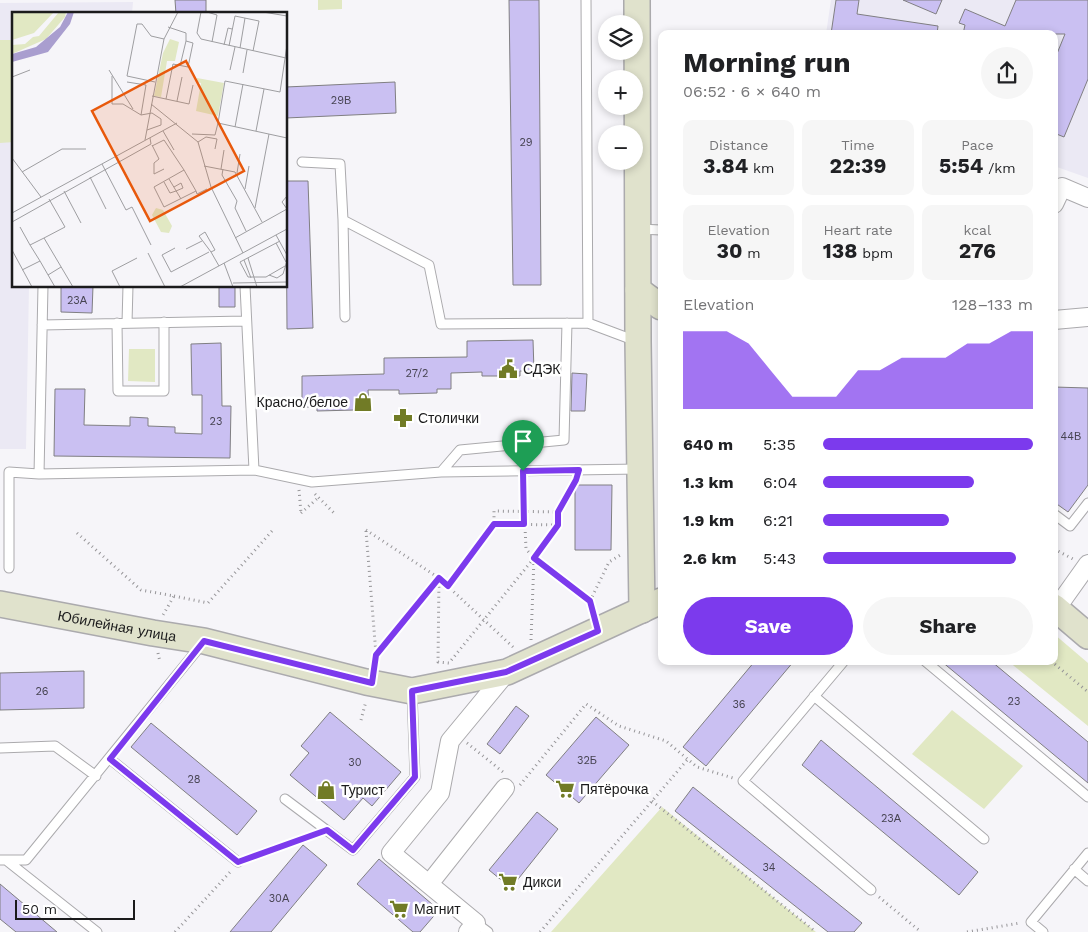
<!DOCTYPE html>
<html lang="en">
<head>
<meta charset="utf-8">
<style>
  :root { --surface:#fff; --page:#f6f6f6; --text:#202124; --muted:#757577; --accent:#7c3aed }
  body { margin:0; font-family:"Work Sans",sans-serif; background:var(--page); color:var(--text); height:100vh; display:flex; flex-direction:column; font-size:19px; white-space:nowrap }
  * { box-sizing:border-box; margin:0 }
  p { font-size:16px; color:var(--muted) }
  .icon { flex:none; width:28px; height:28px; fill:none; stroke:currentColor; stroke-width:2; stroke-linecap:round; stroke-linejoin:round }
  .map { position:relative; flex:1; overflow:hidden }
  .drawer { position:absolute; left:658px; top:30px; width:400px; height:635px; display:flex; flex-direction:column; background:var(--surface); border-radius:10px; box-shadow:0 2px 8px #0003 }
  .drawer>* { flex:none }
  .buttons { position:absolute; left:598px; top:15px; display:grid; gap:10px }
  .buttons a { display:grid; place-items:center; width:45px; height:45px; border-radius:50%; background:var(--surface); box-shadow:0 2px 8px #0003; font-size:25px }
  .scale { position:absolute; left:15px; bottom:12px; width:120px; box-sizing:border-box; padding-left:5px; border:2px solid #1b1b1c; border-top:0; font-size:14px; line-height:18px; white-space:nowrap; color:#1b1b1c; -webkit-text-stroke:4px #fff; paint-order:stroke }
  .pin { position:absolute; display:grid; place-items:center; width:42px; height:42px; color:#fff; margin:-51px -21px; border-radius:50% 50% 50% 0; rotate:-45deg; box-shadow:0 0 5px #0007 }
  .pin .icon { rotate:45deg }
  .round { display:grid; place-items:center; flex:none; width:52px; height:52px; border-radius:26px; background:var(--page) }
  .overview { display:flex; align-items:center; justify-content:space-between; height:85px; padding:0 25px }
  h1 { font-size:28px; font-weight:700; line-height:38px }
  .metrics { display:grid; grid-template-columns:repeat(3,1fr); gap:8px; height:85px; padding:5px 25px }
  .metrics div { display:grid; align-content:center; border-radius:10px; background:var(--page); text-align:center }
  .metrics b { font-size:21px; font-weight:700 }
  .metrics small { font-size:14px; font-weight:400 }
  .metrics p { font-size:14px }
  .chart { height:140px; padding:10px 25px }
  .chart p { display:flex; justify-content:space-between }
  .chart svg { width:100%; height:90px; margin-top:5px; fill:var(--accent); opacity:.7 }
  .action { display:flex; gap:10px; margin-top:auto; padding:10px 25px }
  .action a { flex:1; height:58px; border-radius:30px; background:var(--accent); color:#fff; font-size:20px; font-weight:700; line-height:58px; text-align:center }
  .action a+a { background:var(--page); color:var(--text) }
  ul { padding:0 25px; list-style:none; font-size:16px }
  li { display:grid; grid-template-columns:80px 60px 1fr; align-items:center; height:38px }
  li i { height:12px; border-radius:6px; background:var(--accent) }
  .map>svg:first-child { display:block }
</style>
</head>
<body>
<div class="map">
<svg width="1088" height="932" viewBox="0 0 1088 932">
  <rect width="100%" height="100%" fill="#f6f5f9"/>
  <path fill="#ebe9f4" d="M 831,0 L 1088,0 L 1088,178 L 1057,167 L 1054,172 L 1054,34 L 826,34 Z
    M 133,2 L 132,14 L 14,14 L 14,286 L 29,286 L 26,449 L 0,449 L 0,3 Z"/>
  <path fill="#e1e8c3" d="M 318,0 L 342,0 L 342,9 L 318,10 Z
    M 0,40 L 14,40 L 14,142 L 0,143 Z
    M 129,349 L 155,349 L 155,382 L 128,381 Z
    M 1054,634 L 1088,663 L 1088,726 L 1008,661 L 1054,661 Z
    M 952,710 L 1023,766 L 984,809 L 912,754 Z
    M 662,807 L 816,932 L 551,932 Z"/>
  <path fill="#cac0f2" stroke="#807f82" d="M 175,0 L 206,0 L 206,14 L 176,14 Z
    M 509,0 L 539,0 L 541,285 L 513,285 Z
    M 836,0 L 859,0 L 857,14 L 938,26 L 937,34 L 831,34 Z
    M 903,0 L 942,0 L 936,14 Z
    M 1016,0 L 1088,0 L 1088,79 L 1064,137 L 1054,133 L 1054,61 L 1065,34 L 963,34 L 965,25 L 959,23 L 965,9 L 1005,26 Z
    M 395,82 L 396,113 L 286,118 L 286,87 Z
    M 286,181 L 308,181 L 313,328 L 287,329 Z
    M 61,286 L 93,286 L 92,313 L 61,312 Z
    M 219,286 L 235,286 L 235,307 L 219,307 Z
    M 533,340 L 534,371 L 520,371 L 520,376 L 482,376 L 482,372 L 451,373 L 451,389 L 437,389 L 437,393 L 399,394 L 399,390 L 368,390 L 369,406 L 355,406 L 355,410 L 317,411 L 317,407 L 302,407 L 302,376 L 384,374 L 384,358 L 467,357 L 467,341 Z
    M 221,343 L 222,406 L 231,406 L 230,458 L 54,456 L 55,389 L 85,389 L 84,425 L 130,426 L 130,417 L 148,418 L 148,426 L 175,427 L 175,433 L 202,434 L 202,395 L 192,395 L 191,344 Z
    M 572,373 L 587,374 L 585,411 L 571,411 Z
    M 1054,387 L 1088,388 L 1088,485 L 1068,512 L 1054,502 Z
    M 575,485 L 612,485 L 611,550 L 575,550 Z
    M 755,661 L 794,661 L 706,766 L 683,747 Z
    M 941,661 L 991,661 L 1088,742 L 1088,783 Z
    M 84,671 L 84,708 L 0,710 L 0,673 Z
    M 516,706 L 529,716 L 500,754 L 487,744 Z
    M 330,712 L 401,772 L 372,806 L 363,798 L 344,820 L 290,775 L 309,753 L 301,746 Z
    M 596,717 L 629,745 L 579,803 L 546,775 Z
    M 151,723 L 257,811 L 237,835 L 131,747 Z
    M 821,740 L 978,872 L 959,895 L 802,765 Z
    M 693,787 L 862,923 L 854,932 L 828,932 L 675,811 Z
    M 537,812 L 558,829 L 511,888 L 489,870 Z
    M 303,845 L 327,865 L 271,932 L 230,932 Z
    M 379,859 L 439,910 L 420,932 L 413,932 L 357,884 Z
    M 0,884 L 57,932 L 16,932 L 0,919 Z"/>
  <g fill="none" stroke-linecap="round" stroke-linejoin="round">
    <g stroke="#abaaad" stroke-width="11">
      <path id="lane" d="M 586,0 L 588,323 L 636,341
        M 302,162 L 340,164 L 343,220
        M 638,229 L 661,230
        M 345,317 L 343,220 L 429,265 L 441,324 L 588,323
        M 117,323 L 118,391 L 164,391 L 164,322
        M 127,323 L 128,286
        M 42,325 L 245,321
        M 254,470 L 312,482 L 441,472 L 460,450 L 564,440 L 567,323
        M 441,472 L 639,469
        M 39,474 L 43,286
        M 1054,514 L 1070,526 L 1088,503
        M 9,568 L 9,472 L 39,474 L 254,470 L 245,286
        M 844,661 L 743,781 L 871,890
        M 925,661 L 1088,797
        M 814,696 L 984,839
        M 0,748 L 55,746 L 96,776
        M 110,759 L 238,862
        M 285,799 L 353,850 L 415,777 L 412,691
        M 0,860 L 26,860 L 202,644
        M 6,860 L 97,932
        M 1074,869 L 1088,881
        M 476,923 L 488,932
        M 1043,932 L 1031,922 L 1088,853"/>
    </g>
    <g stroke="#abaaad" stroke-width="20">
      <path id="street" d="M 1054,204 L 1062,187 L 1088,198
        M 1054,320 L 1088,317
        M 1056,609 L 1088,564
        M 429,884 L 505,788
        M 468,932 L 476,923 L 391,853 L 440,793 L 450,741 L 507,672"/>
    </g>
    <g stroke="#abaaad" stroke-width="28">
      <g id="secondary">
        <path d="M 637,0 L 638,341 L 642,610"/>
        <path d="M 638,290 L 661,307"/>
        <path id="s1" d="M 0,604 L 153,633 L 204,641 L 366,682 L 412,691 L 507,672 L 661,601"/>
        <path d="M 1054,607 L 1088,636"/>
      </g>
    </g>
    <path stroke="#969598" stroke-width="3" stroke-dasharray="1 4" stroke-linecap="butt" d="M 523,482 L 526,549 L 534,558
      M 299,490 L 301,513
      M 315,494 L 334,513
      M 558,512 L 575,482
      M 301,513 L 319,497
      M 366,530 L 439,578 L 376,655 L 374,663
      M 366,531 L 376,654
      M 77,533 L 141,590 L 174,596 L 163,615
      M 1054,549 L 1073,559
      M 448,586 L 494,524
      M 174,596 L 208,603 L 272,531
      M 590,601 L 609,562 L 622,554
      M 531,640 L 534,558 L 558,525 L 558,512 L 494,511 L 494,524 L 558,525
      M 513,647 L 439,578 L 438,662 L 449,663 L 534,558 L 590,601 L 592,611
      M 158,653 L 160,662
      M 1051,661 L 1088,692
      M 361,720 L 366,701
      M 467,743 L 503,772
      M 520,785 L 586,704 L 619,726 L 666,741 L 697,767 L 733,778
      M 652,801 L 816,932
      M 249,859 L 314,835
      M 879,897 L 921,932
      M 175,932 L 232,870
      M 540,932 L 688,759
      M 967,932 L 1020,923"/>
    <use href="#lane" stroke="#fff" stroke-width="9"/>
    <use href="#street" stroke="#fff" stroke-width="18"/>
    <use href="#secondary" stroke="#e0e2cc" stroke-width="25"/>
  </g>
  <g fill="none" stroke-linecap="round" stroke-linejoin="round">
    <g stroke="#fff" stroke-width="10">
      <path id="route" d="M 579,470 L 576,480 L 558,512 L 558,525 L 534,558 L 590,601 L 598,631 L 506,672 L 412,691 L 415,777 L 353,850 L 327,830 L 238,862 L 110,759 L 204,641 L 372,683 L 376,655 L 439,578 L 448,586 L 494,524 L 524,524 L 523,471 Z"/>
    </g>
    <use href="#route" stroke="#7c3aed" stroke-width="6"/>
  </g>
  <defs>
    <g id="civic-bare" transform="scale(1.5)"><path d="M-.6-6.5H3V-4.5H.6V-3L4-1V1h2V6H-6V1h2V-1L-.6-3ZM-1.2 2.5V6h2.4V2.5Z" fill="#717b26" stroke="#fff" stroke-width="2.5" paint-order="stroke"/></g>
    <g id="shop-bare" transform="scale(1.5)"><path d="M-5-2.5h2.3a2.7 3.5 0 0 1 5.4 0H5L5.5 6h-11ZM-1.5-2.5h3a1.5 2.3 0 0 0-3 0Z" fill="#717b26" stroke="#fff" stroke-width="2.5" paint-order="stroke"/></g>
    <g id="pharmacy-bare" transform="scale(1.5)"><path d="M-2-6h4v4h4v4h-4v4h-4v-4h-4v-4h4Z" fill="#717b26" stroke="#fff" stroke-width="2.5" paint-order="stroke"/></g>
    <g id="supermarket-bare" transform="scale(1.5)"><path d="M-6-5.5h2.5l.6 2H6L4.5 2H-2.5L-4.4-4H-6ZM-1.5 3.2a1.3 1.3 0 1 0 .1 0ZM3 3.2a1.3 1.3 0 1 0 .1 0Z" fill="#717b26" stroke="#fff" stroke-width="2.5" paint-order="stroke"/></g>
  </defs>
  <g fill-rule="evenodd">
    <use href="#civic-bare" x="508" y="369"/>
    <use href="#shop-bare" x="363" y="402"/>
    <use href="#pharmacy-bare" x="403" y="418"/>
    <use href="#supermarket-bare" x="565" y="789"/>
    <use href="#shop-bare" x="326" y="790"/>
    <use href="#supermarket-bare" x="508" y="882"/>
    <use href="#supermarket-bare" x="399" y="909"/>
  </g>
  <g text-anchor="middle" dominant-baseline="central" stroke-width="5" stroke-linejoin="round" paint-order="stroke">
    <g font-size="11" fill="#474452">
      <text x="341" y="100">29В</text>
      <text x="526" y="142">29</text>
      <text x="77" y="300">23А</text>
      <text x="417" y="373">27/2</text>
      <text x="216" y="421">23</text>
      <text x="1071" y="436">44В</text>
      <text x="42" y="691">26</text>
      <text x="1014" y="701">23</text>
      <text x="739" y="704">36</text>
      <text x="587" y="760">32Б</text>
      <text x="355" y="762">30</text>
      <text x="194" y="779">28</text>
      <text x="891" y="818">23А</text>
      <text x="769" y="867">34</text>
      <text x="279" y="898">30А</text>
    </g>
    <g font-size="14" fill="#1b1b1c" stroke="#fff" text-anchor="start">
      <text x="523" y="369">СДЭК</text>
      <text x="348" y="402" text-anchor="end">Красно/белое</text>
      <text x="418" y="418">Столички</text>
      <text x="580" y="789">Пятёрочка</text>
      <text x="341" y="790">Турист</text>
      <text x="523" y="882">Дикси</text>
      <text x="414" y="909">Магнит</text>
    </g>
    <g font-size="14" fill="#1b1b1c" stroke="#fff">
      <text stroke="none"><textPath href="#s1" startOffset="119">Юбилейная улица</textPath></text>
    </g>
  </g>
  <g transform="translate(12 12)">
    <rect width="275" height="275" fill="#f6f5f9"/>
    <path d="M 0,0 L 42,0 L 22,21 L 0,28 ZM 47,0 L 54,0 L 53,5 L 34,27 L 0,42 L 0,33 L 13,32 L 21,25 L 27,24 ZM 158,27 L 167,30 L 163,49 L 155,49 L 149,85 L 142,84 L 151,41 ZM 185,66 L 212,71 L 206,104 L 184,99 L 189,71 L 184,70 ZM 144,196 L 151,198 L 160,214 L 157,221 L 149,220 L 140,203 Z" fill="#e1e8c3"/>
    <path d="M 56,0 L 62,0 L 58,12 L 36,40 L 0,50 L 0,42 L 24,35 L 48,15 Z" fill="#a99ecf"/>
    <path fill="none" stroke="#9e9ea1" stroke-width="1" d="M 189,0 L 185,21 L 189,27 L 274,46M 195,0 L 205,3 L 200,30M 251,0 L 275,4M 212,33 L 216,16 L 220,17M 217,34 L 223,4 L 247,9 L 241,39M 228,36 L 233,6M 168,54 L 174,29M 97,58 L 121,97M 218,58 L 223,35M 231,61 L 235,38M 100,64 L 100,92 L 111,92 L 129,103 L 140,101 L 149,107 L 149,113 L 135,118M 0,65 L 18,58M 115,70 L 134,73 L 129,103M 143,70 L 115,64 L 125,12 L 130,12 L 139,24 L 152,27M 140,84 L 177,92 L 181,73M 154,87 L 161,52 L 176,55 L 181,31 L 174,29 L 174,21 L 156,15M 165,89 L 170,65M 139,92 L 186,130 L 199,175 L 231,241M 206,111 L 213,69 L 268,80 L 275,33M 223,115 L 231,72M 151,119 L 162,138M 244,119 L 252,77M 180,122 L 203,123 L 206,111 L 275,126M 133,128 L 152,27 L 166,0M 186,130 L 194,125 L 205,127 L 203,137M 140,133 L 147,147 L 142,151 L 142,162 L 152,157M 140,134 L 152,128 L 172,158M 0,146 L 29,185M 90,152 L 114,198 L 120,195 L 139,233M 192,154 L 223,160 L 250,210M 209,157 L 212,138M 211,157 L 210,163 L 225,189 L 223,196 L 234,219M 10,160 L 50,137 L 74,137M 225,161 L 228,142M 78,165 L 94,197M 157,167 L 169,187M 152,170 L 158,181 L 164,179M 162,175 L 169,171 L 171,176 L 164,179M 233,177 L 237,154M 52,179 L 69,211M 184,179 L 152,195 L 142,175 L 172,158 L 184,179 L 185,182 L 195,177M 37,187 L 53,215 L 32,226 L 61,275M 243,196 L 257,122M 275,197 L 270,190 L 275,184M 0,201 L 165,111M 0,210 L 139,132 L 138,126M 8,215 L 18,233M 264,223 L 275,243M 223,226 L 275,197M 268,229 L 228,250 L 236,265 L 254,265 L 273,254M 264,231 L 274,250M 163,236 L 150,243 L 159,260 L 197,240M 174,237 L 190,229M 0,238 L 20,275M 199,240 L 187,224 L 193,220 L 203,238 L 199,240 L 207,254M 136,241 L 153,275M 236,246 L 245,275M 232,248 L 239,266M 28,249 L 43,275M 212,251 L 221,275M 10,258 L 28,249 L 18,233 L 32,226M 36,263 L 49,255M 257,263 L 265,266 L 271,262 L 275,249M 221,271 L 275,270M 108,275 L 100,259 L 125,246M 168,275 L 275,217"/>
    <path fill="#e8590c" fill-opacity="0.15" stroke="#e8590c" stroke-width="2.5" d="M 174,49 L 232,159 L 138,209 L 80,99 Z"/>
    <rect width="275" height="275" fill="none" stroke="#1b1b1c" stroke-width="2.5"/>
  </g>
</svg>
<div class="buttons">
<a><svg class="icon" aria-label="layers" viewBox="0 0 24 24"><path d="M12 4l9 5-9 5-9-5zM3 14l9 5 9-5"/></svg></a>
<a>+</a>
<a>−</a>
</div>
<div class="scale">50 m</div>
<div class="pin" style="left:523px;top:471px;background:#1e9e55"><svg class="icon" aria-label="arrive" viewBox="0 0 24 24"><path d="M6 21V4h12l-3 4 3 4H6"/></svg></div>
<section class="drawer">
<div class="overview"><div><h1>Morning run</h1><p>06:52 · 6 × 640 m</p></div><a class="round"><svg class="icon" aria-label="share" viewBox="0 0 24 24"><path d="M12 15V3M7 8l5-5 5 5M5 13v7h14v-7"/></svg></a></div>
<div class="metrics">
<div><p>Distance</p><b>3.84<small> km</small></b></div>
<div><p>Time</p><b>22:39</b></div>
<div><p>Pace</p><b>5:54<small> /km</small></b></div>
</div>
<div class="metrics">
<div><p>Elevation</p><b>30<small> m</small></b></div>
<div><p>Heart rate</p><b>138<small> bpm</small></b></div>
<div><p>kcal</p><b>276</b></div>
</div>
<div class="chart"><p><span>Elevation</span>128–133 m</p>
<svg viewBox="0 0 160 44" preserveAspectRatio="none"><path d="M0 44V6L10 6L20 6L30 12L40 25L50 38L60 38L70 38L80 25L90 25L100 19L110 19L120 19L130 12L140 12L150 6L160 6V44z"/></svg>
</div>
<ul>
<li><b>640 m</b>5:35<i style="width:100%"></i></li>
<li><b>1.3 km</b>6:04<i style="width:72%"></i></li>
<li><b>1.9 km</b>6:21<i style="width:60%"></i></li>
<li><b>2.6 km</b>5:43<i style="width:92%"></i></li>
</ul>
<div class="action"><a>Save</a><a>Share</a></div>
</section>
</div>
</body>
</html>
